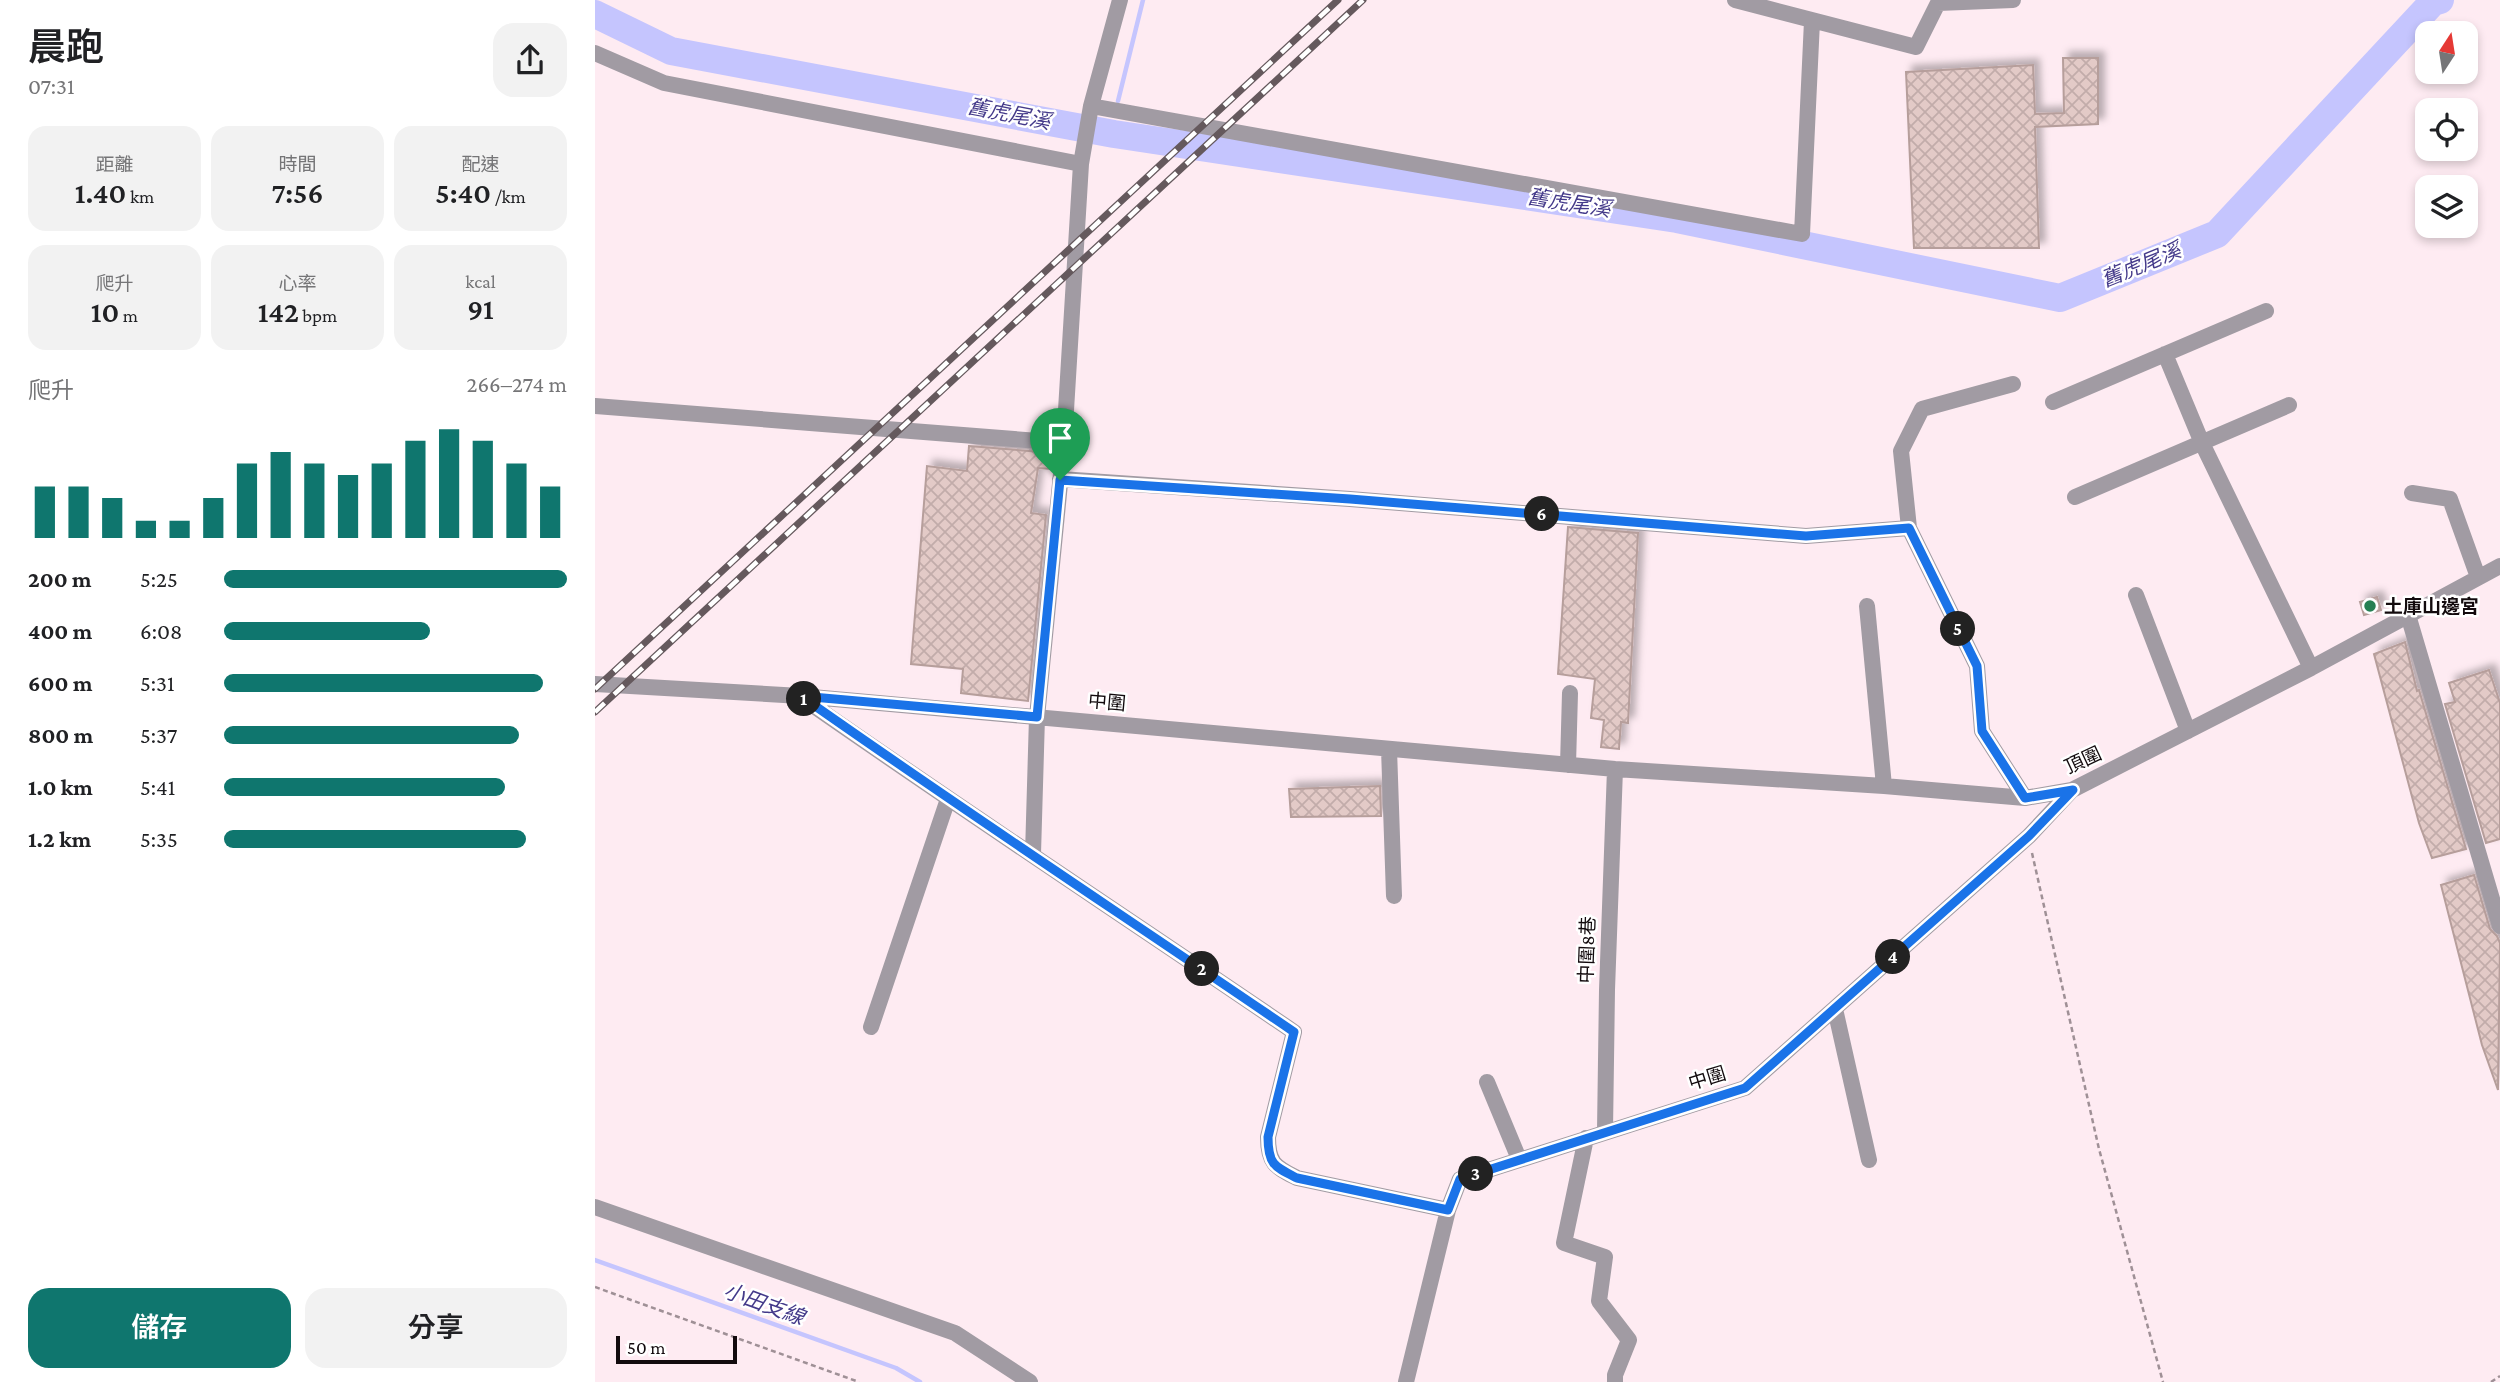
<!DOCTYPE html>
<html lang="zh-TW">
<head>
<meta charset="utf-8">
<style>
  :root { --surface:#fff; --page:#f2f2f2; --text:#202124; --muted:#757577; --accent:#0f766e }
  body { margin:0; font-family:"Crimson Pro","Noto Sans TC",serif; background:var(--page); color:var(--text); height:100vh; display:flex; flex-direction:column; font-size:26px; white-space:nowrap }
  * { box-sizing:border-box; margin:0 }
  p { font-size:23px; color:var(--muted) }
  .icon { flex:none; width:38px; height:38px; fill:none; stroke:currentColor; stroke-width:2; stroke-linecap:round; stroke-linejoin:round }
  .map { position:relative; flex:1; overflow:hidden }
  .details { display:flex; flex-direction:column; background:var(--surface); width:595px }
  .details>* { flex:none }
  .needle { width:46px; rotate:12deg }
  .tools { position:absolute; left:1820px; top:21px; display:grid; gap:14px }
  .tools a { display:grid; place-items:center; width:63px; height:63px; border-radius:14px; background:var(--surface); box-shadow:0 4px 10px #0003; font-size:35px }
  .scale { position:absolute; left:21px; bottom:18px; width:121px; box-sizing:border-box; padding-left:7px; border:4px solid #120a0d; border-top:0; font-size:19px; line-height:24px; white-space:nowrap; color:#120a0d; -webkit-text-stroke:5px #fff; paint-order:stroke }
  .pin { position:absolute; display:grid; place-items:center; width:60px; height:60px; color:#fff; margin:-72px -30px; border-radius:50% 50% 50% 0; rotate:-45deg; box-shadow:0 0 7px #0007 }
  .pin .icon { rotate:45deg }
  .km { position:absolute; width:35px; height:35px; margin:-18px; border-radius:50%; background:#222; color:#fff; font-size:19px; line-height:35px; text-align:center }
  .round { display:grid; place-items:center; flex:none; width:74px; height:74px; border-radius:21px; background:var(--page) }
  .overview { display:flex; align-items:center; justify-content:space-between; height:119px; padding:0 28px }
  h1 { font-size:38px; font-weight:600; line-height:52px }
  .metrics { display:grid; grid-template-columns:repeat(3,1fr); gap:10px; height:119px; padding:7px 28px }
  .metrics div { display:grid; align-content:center; border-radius:18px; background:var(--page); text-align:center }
  .metrics b { font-size:30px; font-weight:600 }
  .metrics small { font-size:19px; font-weight:400 }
  .metrics p { font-size:19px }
  .chart { height:196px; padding:14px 28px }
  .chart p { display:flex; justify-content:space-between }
  .chart svg { width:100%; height:126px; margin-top:7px; stroke:var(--accent); stroke-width:6 }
  .action { display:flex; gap:14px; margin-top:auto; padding:14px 28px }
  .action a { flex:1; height:80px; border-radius:21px; background:var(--accent); color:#fff; font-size:28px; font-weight:600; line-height:80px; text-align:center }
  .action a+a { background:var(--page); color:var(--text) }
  ul { padding:0 28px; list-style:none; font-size:23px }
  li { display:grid; grid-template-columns:112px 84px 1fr; align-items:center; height:52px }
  li i { height:18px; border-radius:9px; background:var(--accent) }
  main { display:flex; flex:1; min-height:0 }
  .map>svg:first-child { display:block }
</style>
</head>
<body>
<main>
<section class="details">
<div class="overview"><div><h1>晨跑</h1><p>07:31</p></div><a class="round"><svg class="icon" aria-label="share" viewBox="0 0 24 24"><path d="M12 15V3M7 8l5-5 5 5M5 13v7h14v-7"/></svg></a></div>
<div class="metrics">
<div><p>距離</p><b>1.40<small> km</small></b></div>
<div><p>時間</p><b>7:56</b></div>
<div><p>配速</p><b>5:40<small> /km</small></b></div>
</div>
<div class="metrics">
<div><p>爬升</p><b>10<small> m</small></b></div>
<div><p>心率</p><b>142<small> bpm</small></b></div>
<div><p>kcal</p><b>91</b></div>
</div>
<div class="chart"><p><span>爬升</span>266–274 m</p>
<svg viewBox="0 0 160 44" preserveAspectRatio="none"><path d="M5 44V26M15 44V26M25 44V30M35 44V38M45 44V38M55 44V30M65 44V18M75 44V14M85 44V18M95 44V22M105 44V18M115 44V10M125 44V6M135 44V10M145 44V18M155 44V26"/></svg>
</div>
<ul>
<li><b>200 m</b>5:25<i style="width:100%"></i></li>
<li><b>400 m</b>6:08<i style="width:60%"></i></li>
<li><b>600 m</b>5:31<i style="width:93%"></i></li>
<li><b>800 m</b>5:37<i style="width:86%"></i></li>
<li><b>1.0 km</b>5:41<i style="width:82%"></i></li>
<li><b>1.2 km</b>5:35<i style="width:88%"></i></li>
</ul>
<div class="action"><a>儲存</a><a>分享</a></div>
</section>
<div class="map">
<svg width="1905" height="1382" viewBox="0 0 1905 1382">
  <defs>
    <pattern id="building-cross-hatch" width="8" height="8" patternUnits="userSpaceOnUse" patternTransform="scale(1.75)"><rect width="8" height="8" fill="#e3cac7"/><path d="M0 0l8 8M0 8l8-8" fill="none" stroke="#c2acaa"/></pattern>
    <filter id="shadow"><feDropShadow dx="6" dy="-6" stdDeviation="3.5" flood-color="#0004"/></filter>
  </defs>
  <rect width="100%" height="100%" fill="#feebf2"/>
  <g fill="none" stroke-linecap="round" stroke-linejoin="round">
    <path stroke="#c5c5fe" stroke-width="4.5" d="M 523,101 L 548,0
      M 519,134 L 520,124
      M 0,1260 L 301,1368 L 325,1382"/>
    <path stroke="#c5c5fe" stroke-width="28" d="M 0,14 L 76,51 L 519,134 L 1082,219 L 1465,298 L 1622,234 L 1838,2 L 1845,0"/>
  </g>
  <path fill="url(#building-cross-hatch)" stroke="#b69e9b" stroke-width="2" filter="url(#shadow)" d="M 1468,58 L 1503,58 L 1503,124 L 1440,127 L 1444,248 L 1319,248 L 1311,72 L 1438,65 L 1440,114 L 1469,113 Z
    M 374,446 L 458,453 L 456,469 L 443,468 L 436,513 L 451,515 L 433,701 L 366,693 L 368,669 L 316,664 L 332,466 L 372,471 Z
    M 973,527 L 1043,533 L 1033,723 L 1026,722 L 1024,749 L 1006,747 L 1009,720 L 996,718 L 1000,679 L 963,674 Z
    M 1782,597 L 1786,610 L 1769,615 L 1765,602 Z
    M 1810,642 L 1822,691 L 1824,690 L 1871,849 L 1837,858 L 1824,823 L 1779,654 Z
    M 1894,670 L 1905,703 L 1905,839 L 1891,843 L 1850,704 L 1860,702 L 1854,683 Z
    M 785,786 L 786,816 L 696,817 L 694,789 Z
    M 1879,875 L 1895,929 L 1902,936 L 1905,943 L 1903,1090 L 1887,1045 L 1846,885 Z"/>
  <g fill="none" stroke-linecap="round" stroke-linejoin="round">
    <path stroke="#9f9096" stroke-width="2.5" stroke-dasharray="5 3.5" stroke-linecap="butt" d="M 1437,853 L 1504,1149 L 1568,1382
      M 0,1287 L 264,1382
      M 1896,1382 L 1905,1376"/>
    <path stroke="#a19ba3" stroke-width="16" d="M 1140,0 L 1321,47 L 1343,3 L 1418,0
      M 0,53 L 69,83 L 486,164
      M 496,106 L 1207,234 L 1217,21
      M 1570,354 L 1607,443 L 1716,668
      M 1418,384 L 1327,409 L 1306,451 L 1314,528 L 1382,666 L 1387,731 L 1430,798
      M 1458,402 L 1671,311
      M 0,406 L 469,443 L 486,164 L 496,106 L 525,0
      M 465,479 L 755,499 L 1211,536 L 1314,528
      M 1817,493 L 1855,499 L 1883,577
      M 1480,497 L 1694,405
      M 1541,595 L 1593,731
      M 1272,606 L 1289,786
      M 1813,615 L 1905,926
      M 0,684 L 206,696 L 1020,769 L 1289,786 L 1430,798 L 1477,790 L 1716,668 L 1905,566
      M 206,697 C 369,811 535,920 699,1032 L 673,1137 C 673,1164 681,1167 702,1178 L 853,1210
      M 794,749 L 799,896
      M 973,765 L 975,693
      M 438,854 L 442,717 L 469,443
      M 1240,1009 L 1274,1160
      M 276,1027 L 353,799
      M 892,1082 L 924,1159
      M 1010,1131 L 1012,990 L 1020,769
      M 991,1138 L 969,1243 L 1010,1257 L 1004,1301 L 1034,1340 L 1020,1375 L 1020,1382
      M 0,1207 L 360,1333 L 435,1382
      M 811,1382 L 853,1210 L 865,1179 L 1150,1088 L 1434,836 L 1477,790"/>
    <g stroke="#65595d" stroke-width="7">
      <path id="rail" d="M 0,689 L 743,0
        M 0,712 L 768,0"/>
    </g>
    <use href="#rail" stroke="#fff" stroke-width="4.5" stroke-dasharray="13" stroke-linecap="butt"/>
  </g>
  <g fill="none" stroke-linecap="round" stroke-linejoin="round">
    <g stroke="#fff" stroke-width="14">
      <path id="route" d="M 465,480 L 755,499 L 1211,536 L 1314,528 L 1382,666 L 1387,731 L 1430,798 L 1478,790 L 1434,836 L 1150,1088 L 865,1179 L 853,1210 L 702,1178 C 680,1167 673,1165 673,1137 L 699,1032 C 535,920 369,811 206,696 L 442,717 Z"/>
    </g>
    <use href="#route" stroke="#1a73e8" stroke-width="9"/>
  </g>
  <circle fill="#267f53" stroke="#fff" stroke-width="2.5" cx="1775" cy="606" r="7"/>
  <g text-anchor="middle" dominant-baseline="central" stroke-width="5" stroke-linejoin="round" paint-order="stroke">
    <g font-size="19" font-weight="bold" fill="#120a0d" stroke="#fff" text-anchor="start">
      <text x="1789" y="606">土庫山邊宮</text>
    </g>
    <g font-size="19" fill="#120a0d" stroke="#fff">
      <text transform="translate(512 702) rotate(5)">中圍</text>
      <text transform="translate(1488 760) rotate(-25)">頂圍</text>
      <text transform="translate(992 950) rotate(-88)">中圍8巷</text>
      <text transform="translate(1112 1078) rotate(-17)">中圍</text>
    </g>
    <g font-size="21" font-style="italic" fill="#443a8a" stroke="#fff">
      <text transform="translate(414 114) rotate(11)">舊虎尾溪</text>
      <text transform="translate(974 203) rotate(9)">舊虎尾溪</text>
      <text transform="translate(1546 265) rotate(-22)">舊虎尾溪</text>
      <text transform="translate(169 1304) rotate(20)">小田支線</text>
    </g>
  </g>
</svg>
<div class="tools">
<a><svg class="needle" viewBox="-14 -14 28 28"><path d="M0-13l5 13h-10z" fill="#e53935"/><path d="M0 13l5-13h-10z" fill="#757577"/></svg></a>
<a><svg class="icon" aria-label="locate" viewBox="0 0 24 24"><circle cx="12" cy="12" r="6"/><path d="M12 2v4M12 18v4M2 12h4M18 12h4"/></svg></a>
<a><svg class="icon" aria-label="layers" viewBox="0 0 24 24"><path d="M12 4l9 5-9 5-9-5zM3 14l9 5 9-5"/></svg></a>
</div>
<div class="scale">50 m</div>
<div class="pin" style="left:465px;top:480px;background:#1e9e55"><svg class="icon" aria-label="arrive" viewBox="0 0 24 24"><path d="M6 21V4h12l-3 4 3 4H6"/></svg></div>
<b class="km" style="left:209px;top:699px">1</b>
<b class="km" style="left:607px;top:969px">2</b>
<b class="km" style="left:881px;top:1174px">3</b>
<b class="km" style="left:1298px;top:957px">4</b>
<b class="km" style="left:1363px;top:629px">5</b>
<b class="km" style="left:947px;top:514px">6</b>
</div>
</main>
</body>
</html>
